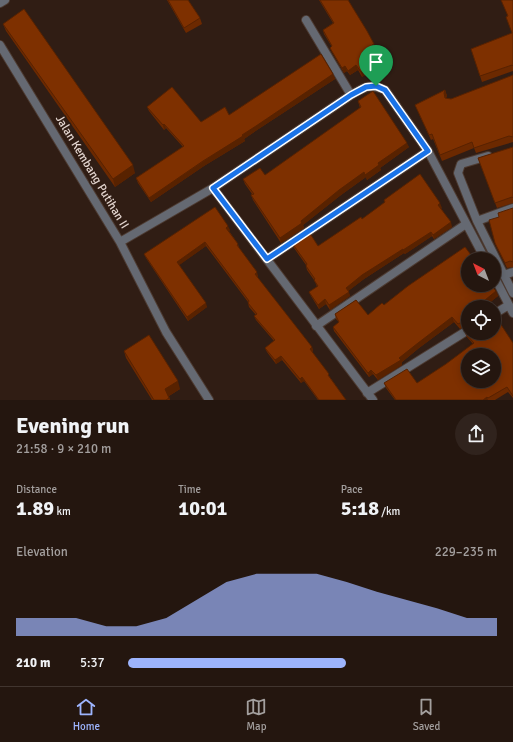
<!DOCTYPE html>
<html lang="en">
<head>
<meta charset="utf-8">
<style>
  :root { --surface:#24160f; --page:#30231d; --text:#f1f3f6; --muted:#a39f9e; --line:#41352f; --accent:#9db4fd }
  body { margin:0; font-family:Signika,sans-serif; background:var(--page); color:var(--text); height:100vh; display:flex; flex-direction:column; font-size:15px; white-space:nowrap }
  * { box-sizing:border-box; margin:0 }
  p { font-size:13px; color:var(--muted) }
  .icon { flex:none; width:22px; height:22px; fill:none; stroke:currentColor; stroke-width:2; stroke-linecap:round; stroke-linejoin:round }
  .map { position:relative; height:400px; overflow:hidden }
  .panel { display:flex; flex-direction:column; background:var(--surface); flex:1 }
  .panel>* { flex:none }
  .needle { width:26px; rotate:318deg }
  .fabs { position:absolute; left:461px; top:252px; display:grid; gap:8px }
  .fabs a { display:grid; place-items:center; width:40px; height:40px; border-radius:50%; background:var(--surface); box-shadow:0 2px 10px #0003,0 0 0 1px var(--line); font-size:20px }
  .pin { position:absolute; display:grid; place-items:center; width:34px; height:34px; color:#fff; margin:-41px -17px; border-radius:50% 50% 50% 0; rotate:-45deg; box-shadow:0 0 4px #0007 }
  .pin .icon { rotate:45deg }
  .round { display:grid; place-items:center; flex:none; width:42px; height:42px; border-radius:21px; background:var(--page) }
  .summary { display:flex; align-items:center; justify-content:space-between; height:68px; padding:0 16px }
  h1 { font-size:22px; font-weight:800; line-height:30px }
  .stats { display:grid; grid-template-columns:repeat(3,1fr); gap:6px; height:68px; padding:4px 16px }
  .stats div { display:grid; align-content:center }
  .stats b { font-size:20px; font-weight:800 }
  .stats small { font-size:11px; font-weight:400 }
  .stats p { font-size:11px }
  .chart { height:112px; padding:8px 16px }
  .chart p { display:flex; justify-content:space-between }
  .chart svg { width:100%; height:72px; margin-top:4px; fill:var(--accent); opacity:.7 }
  ul { padding:0 16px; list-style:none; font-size:13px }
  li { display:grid; grid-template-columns:64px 48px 1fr; align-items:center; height:30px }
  li i { height:10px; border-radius:5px; background:var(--accent) }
  .tab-bar { display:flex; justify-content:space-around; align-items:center; height:56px; border-top:1px solid var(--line); background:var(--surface); font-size:11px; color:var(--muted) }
  .tab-bar a { display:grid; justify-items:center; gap:2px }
  .tab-bar .active { color:var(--accent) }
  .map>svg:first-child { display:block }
</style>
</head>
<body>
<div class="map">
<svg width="513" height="400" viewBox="0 0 513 400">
  <rect width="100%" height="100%" fill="#301d14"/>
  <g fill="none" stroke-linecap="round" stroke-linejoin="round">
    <g stroke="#4d3b32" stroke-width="10">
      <path id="minor" d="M 0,3 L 5,0
        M 306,20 L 351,95
        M 0,45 L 120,242 L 213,188 L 351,95 C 365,87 370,83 385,90 L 428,151 L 485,259
        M 488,156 L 461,164 L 458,173 L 477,221 L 513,293
        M 213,188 L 373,400
        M 477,221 L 513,208
        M 120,242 L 166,332 L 209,400
        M 267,259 L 428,151
        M 503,275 L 513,272
        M 494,276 L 513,313
        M 494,314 L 509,305
        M 316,326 L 466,224
        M 367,393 L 468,330"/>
    </g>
    <use href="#minor" stroke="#656972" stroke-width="8"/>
  </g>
  <path fill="#6c2900" d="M 167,0 L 188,0 L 200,18 L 202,24 L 186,33 Z
    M 319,0 L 348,0 L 374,44 L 376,49 L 375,50 L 383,64 L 362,77 L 358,70 L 350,75 L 347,71 L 344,73 L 332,52 L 330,48 L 332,47 L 324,34 L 323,30 L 333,23 Z
    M 513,0 L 513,71 L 482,82 L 471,49 L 512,33 L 507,16 Z
    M 3,24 L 135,173 L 115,187 L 6,31 Z
    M 333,74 L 335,79 L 257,130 L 244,139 L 245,141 L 204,166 L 151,202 L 138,183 L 136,178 L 183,147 L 166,128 L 164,130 L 149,111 L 147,107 L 201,122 L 229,115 Z
    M 513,75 L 513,142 L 476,153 L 474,148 L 442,161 L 433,139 L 431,140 L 415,105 L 445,90 L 447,96 L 446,98 L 451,99 Z
    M 358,101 L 409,147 L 380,168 L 381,170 L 367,180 L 366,177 L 341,195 L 303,225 L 304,228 L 281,243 L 253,200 L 251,195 L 252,194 L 245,184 L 243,179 L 265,175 L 360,108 Z
    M 513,147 L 513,203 L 497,208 L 478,158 Z
    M 384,200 L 442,208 L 441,208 L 452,227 L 434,239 L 432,236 L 405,254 L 404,253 L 364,279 L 348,291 L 350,296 L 330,310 L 326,304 L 319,309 L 311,296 L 309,292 L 317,287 L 316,284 L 314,280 L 307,270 L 306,266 L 306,265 L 294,248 L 292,243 L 318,246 L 362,219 L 385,203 Z
    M 513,208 L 513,267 L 507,268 L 497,248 L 495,243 L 499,217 Z
    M 230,230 L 229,231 L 238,244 L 239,248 L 258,276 L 257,277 L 312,347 L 313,351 L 312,352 L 346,400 L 318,400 L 304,381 L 301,383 L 282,360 L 276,364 L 267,352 L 265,348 L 274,341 L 256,320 L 254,316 L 256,315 L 249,307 L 248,303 L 248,302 L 206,246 L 179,265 L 207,307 L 188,321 L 146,258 L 144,254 Z
    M 465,247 L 474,259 L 478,256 L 481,259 L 468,259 L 468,285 L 491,285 L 496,291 L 498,296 L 488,304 L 489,307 L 468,307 L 468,325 L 460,329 L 454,322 L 419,348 L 402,362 L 402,365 L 378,380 L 373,374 L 369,377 L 334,331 L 333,327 L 339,322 L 336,319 L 335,314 L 356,300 L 368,315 L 382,303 L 384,305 L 408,286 Z
    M 465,333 L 513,343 L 513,398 L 508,392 L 495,400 L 395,400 L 386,388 L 384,383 L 417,383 L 446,364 L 473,344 L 467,337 Z
    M 124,351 L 180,389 L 169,396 L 170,400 L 152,400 L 126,358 Z"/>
  <path fill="#582200" d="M 381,60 L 383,64 L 362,77 L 361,72 Z
    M 356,65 L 358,70 L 350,75 L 348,71 Z
    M 345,66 L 347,71 L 344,73 L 342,68 Z
    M 333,74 L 335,79 L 257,130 L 244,139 L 245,141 L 204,166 L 151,202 L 149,198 L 256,126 Z
    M 445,90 L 447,96 L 446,98 L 444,93 Z
    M 164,124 L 166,128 L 164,130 L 163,125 Z
    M 407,143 L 409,147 L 380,168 L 381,170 L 367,180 L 365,175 L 378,163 Z
    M 133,165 L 135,173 L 115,187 L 113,179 Z
    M 364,172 L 366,177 L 341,195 L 303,225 L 304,228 L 281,243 L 280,238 L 339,190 Z
    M 440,203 L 442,208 L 440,209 L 438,205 Z
    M 451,222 L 452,227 L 434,239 L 433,235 Z
    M 228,226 L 230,230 L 228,232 L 226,228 Z
    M 431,232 L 432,236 L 405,254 L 403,250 Z
    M 205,242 L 206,246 L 178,266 L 177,262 Z
    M 403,249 L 404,253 L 364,279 L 347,292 L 346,288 L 362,275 Z
    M 257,272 L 258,276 L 256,278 L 255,274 Z
    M 496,291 L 498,296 L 487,305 L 485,300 Z
    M 349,292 L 350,296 L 330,310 L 329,305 Z
    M 325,299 L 326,304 L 319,309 L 318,305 Z
    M 206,303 L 207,307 L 188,321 L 187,317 Z
    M 452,317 L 454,322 L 419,348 L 402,362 L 402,365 L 378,380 L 376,375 Z
    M 312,347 L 313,351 L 311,353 L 310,349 Z
    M 281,356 L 282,360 L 276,364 L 275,360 Z
    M 371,370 L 373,374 L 369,377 L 368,373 Z
    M 302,377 L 304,381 L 301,383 L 300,379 Z
    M 178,381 L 180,389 L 167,397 L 165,389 Z
    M 487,397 L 488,400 L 483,400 Z"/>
  <path fill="#7e3000" stroke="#582200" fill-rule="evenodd" d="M 168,0 L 188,0 L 200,18 L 184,28 Z
    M 320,0 L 348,0 L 367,31 L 374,44 L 372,45 L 381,60 L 361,72 L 356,65 L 348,71 L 345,66 L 342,68 L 330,48 L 332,46 L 323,30 L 334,23 Z
    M 501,0 L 513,0 L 513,66 L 512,65 L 480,76 L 471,49 L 512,33 L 506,17 L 508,16 Z
    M 24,9 L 133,165 L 113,179 L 3,24 Z
    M 321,54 L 333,74 L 256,126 L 242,135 L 243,136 L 203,161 L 149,198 L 136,178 L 184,146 L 164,124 L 163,125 L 147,107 L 172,87 L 201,122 L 225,107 L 229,115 Z
    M 513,75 L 513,137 L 509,136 L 474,148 L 472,142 L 440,155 L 432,134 L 429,135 L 415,105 L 445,90 L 444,93 L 445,98 L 451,99 Z
    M 373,91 L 407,143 L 378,163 L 379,165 L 365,175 L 364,172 L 339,190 L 301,221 L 302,223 L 280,238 L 251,195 L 254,194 L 243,179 L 260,168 L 265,175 L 361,107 L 358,101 Z
    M 513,147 L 513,198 L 512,197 L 495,203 L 478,158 Z
    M 420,174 L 440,203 L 438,205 L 451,222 L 433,235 L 431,232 L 403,250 L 403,249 L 362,275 L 346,288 L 349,292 L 329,305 L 325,299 L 318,305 L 309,292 L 318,286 L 314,280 L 315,279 L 306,266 L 307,264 L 292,243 L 309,232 L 318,246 L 361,217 L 362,219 L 385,202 L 384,200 Z
    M 215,207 L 228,226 L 226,228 L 238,244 L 237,245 L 257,272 L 255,274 L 312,347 L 310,349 L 329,374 L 328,375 L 346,400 L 319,400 L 302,377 L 300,379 L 281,356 L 275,360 L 265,348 L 275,340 L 254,316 L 257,314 L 248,303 L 249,301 L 205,242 L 177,262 L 206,303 L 187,317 L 144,254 Z
    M 513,208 L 513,262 L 510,261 L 505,263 L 495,243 L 489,220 L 499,217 L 498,213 Z
    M 465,247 L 474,259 L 478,256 L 481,259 L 468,259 L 468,285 L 491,285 L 496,291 L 485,300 L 488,306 L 488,307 L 468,307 L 468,321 L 466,320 L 458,324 L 452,317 L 418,343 L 399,358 L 401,360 L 376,375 L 371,370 L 368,373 L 333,327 L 339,322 L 335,314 L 356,300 L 368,315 L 382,303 L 384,305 L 408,286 Z
    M 489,255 L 490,259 L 486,259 Z
    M 494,314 L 513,343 L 513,396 L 507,387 L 488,398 L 487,397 L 483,400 L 396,400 L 384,383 L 407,369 L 417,383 L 446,364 L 474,343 L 465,333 L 468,330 L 468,333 L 494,333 ZM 468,355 L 494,355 L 494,381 L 468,381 Z
    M 149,335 L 178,381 L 165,389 L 169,398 L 166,400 L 154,400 L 124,351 Z"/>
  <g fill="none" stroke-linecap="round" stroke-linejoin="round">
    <g stroke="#fff" stroke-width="8">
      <path id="route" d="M 376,86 L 385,90 L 428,151 L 267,259 L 213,188 L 351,95 L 366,87 Z"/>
    </g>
    <use href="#route" stroke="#1a73e8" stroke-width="5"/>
  </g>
  <g text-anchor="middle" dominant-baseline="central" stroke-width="3.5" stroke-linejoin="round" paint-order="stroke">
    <g font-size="12" fill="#e4d6d0" stroke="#301d14">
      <text transform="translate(92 172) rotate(59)">Jalan Kembang Putihan II</text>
    </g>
  </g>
</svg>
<div class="fabs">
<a><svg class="needle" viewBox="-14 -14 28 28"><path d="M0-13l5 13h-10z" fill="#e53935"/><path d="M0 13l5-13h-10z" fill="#a39f9e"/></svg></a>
<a><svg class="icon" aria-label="locate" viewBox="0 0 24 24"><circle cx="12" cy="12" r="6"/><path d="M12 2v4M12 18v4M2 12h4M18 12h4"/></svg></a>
<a><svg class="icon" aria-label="layers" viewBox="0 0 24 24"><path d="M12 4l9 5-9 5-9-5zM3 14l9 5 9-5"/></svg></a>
</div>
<div class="pin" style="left:376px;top:86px;background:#1e9e55"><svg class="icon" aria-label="arrive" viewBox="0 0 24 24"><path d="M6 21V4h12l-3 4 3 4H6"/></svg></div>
</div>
<section class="panel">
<div class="summary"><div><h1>Evening run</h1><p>21:58 · 9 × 210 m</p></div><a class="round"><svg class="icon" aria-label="share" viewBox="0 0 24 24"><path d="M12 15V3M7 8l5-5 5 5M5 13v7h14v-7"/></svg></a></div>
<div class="stats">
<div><p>Distance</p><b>1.89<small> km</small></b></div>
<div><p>Time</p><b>10:01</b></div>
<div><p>Pace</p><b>5:18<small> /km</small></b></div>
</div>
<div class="chart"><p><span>Elevation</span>229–235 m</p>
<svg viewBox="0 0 160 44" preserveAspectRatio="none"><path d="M0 44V33L10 33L20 33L30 38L40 38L50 33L60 22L70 11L80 6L90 6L100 6L110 11L120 17L130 22L140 27L150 33L160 33V44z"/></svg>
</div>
<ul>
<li><b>210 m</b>5:37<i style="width:59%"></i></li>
</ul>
</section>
<nav class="tab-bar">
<a class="active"><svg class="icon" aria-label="home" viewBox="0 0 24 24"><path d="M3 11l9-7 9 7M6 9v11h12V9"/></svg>Home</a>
<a><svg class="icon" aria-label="map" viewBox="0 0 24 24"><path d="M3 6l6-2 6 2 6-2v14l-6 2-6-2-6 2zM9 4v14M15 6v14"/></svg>Map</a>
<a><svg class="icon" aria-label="saved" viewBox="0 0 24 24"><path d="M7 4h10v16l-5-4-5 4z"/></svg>Saved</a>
</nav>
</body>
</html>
